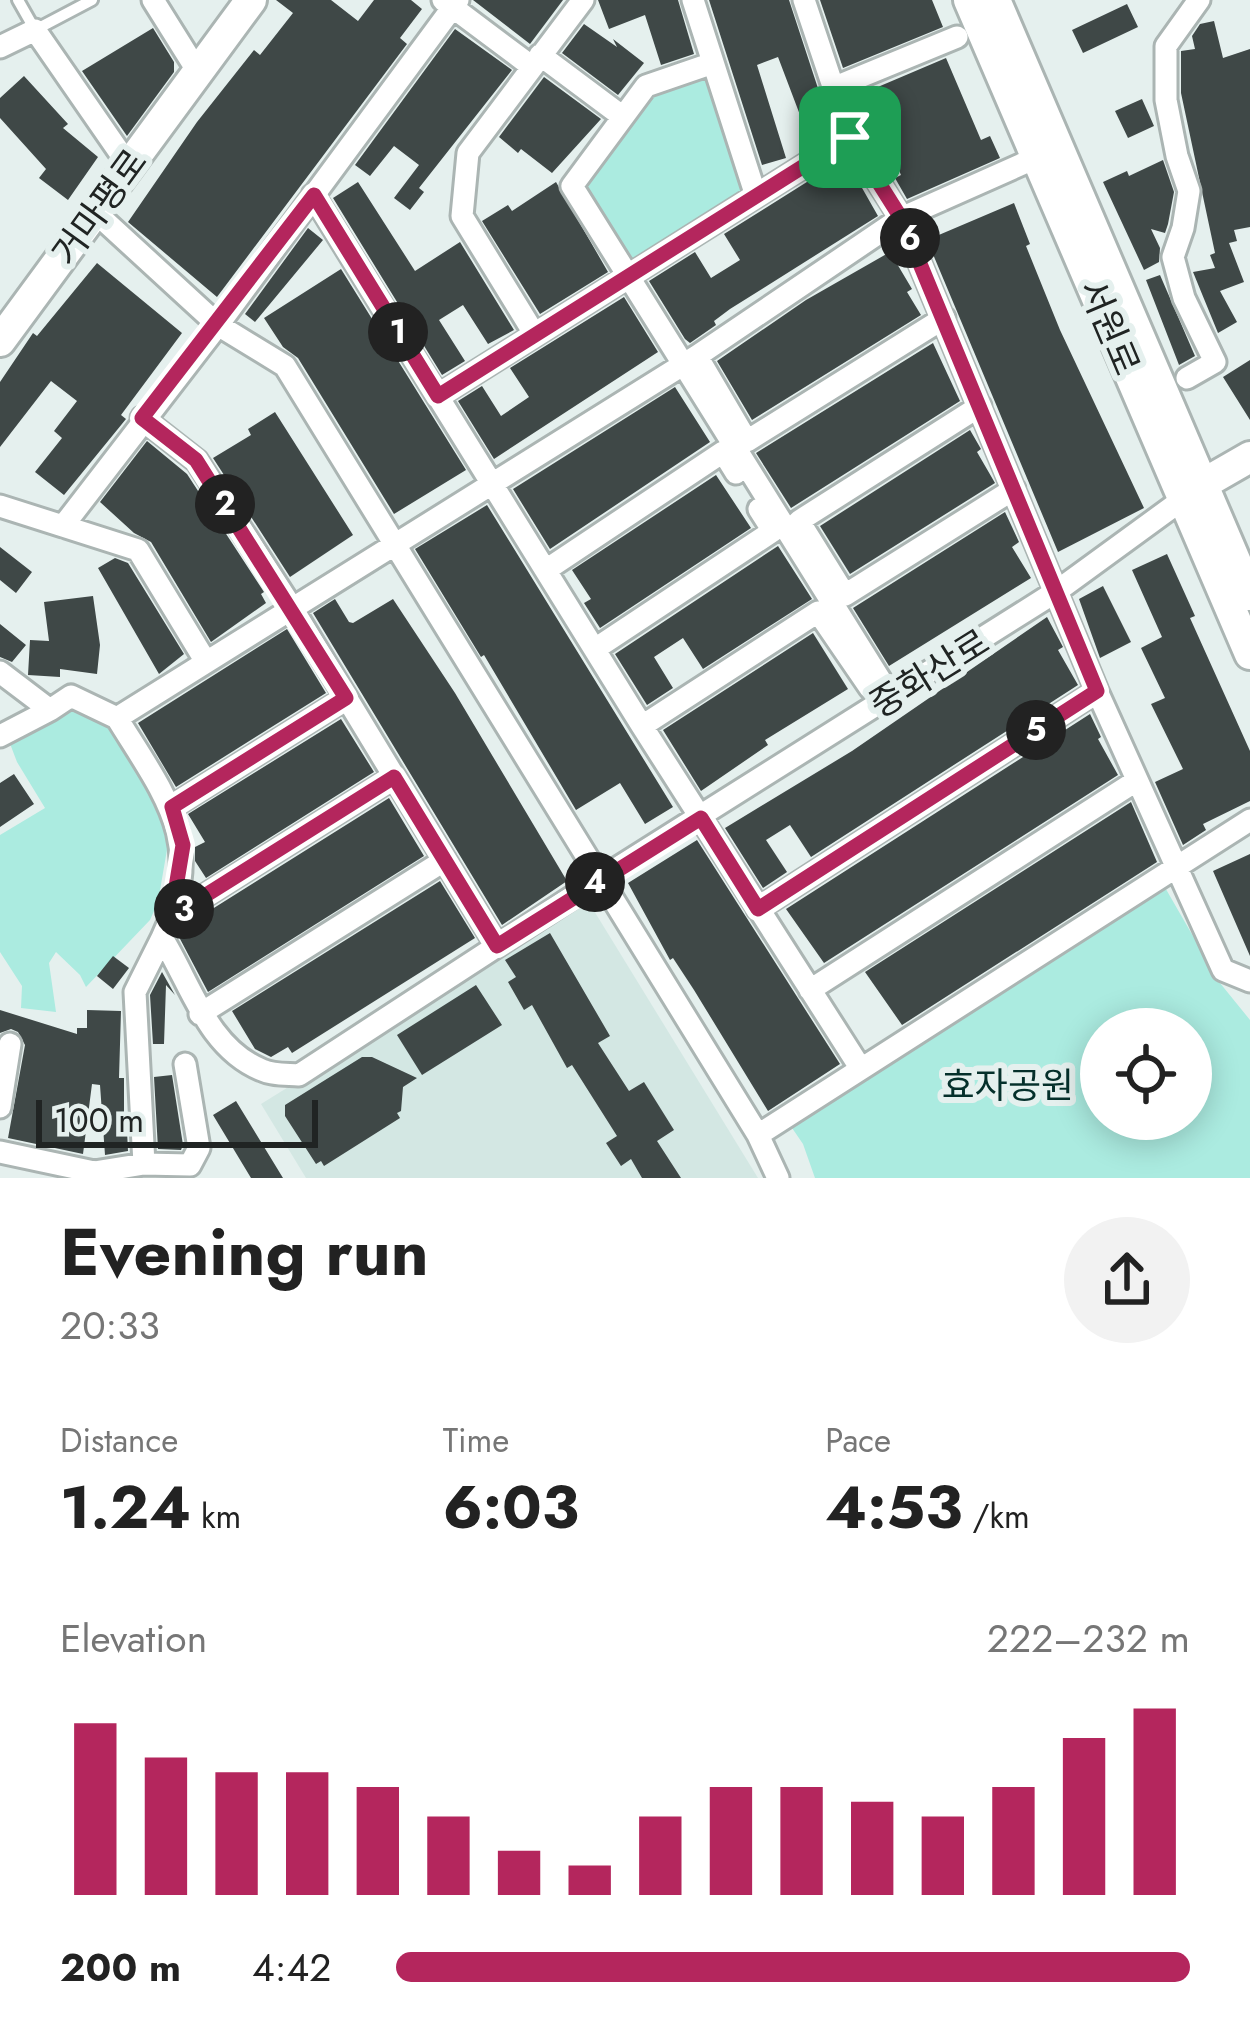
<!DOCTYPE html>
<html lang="en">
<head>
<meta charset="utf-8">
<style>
  :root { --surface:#fff; --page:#f2f2f2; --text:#222; --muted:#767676; --accent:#b4265d }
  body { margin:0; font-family:Jost,"Noto Sans KR",sans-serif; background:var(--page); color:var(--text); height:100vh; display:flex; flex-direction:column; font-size:45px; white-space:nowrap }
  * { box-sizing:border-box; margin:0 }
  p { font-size:39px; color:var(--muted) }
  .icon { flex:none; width:66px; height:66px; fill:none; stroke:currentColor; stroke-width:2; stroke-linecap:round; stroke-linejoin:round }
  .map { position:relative; height:1178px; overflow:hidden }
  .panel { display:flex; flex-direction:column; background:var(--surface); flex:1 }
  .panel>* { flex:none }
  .buttons { position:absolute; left:1080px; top:1008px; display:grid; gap:24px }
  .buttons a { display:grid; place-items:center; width:132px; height:132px; border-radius:50%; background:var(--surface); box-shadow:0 6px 30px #0003; font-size:60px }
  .scale { position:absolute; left:36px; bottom:30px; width:282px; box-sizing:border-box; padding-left:12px; border:6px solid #202423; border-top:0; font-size:33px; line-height:42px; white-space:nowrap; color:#202423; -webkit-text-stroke:9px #e5f0ee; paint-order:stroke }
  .pin { position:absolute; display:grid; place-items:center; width:102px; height:102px; color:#fff; margin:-51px; border-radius:24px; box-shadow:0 6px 18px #0006 }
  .km { position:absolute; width:60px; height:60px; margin:-30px; border-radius:50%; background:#222; color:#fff; font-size:33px; line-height:60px; text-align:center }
  .round { display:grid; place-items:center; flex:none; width:126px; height:126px; border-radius:63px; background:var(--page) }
  .head { display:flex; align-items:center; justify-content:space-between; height:204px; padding:0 60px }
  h1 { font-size:66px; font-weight:700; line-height:90px }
  .figures { display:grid; grid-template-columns:repeat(3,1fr); gap:18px; height:204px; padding:12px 60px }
  .figures div { display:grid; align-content:center }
  .figures b { font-size:60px; font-weight:700 }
  .figures small { font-size:33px; font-weight:400 }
  .figures p { font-size:33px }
  .chart { height:336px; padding:24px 60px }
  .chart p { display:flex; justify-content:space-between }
  .chart svg { width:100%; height:216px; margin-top:12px; stroke:var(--accent); stroke-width:6 }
  ul { padding:0 60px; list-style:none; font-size:39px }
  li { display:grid; grid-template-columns:192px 144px 1fr; align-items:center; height:90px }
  li i { height:30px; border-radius:15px; background:var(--accent) }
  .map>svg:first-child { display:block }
</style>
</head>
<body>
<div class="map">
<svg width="1250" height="1178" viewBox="0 0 1250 1178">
  <rect width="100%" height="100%" fill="#e5f0ee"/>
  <path fill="#d3e7e3" d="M 588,901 L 758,1178 L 306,1178 L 261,1104 Z"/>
  <path fill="#abebe0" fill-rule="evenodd" d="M 713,63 L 756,196 L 629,277 L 572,186 L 646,86 Z
    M 69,705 L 110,725 L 159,804 L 169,838 L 158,902 L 150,920 L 86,987 L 80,975 L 56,952 L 49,963 L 56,1012 L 21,1008 L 22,986 L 0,952 L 0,835 L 45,808 L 17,762 L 9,741 Z
    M 1163,884 L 1220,983 L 1250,1020 L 1250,1178 L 815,1178 L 803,1144 L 790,1125 ZM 1101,1029 L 1191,1029 L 1191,1119 L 1101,1119 Z"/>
  <path fill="#3f4847" d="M 276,0 L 331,0 L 358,21 L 374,0 L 411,0 L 422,9 L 400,38 L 407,44 L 217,297 L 128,222 L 197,122 L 254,50 L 260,55 L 293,13 Z
    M 473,0 L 563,0 L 530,44 Z
    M 598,0 L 678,0 L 694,54 L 661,65 L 645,15 L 609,29 Z
    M 709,0 L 789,0 L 832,131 L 811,144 L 778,57 L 757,65 L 786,158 L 762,165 Z
    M 820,0 L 932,0 L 943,27 L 843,68 Z
    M 1127,4 L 1138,27 L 1083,53 L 1072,30 Z
    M 1214,21 L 1223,58 L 1250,49 L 1250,227 L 1234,230 L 1237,241 L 1229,243 L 1244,282 L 1220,291 L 1237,322 L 1218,333 L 1193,272 L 1215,268 L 1210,255 L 1215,253 L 1181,93 L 1181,51 L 1195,49 L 1192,36 L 1200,24 Z
    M 584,24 L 617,47 L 613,39 L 644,63 L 618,95 L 562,53 Z
    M 153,28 L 174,62 L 174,72 L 127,136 L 82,71 Z
    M 455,29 L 512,70 L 419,188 L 424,192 L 410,210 L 394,198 L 419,165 L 394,146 L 370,176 L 355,165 Z
    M 946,58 L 981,140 L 990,136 L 1000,158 L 907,199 L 895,178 L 901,175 L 866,92 Z
    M 24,76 L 68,124 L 63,128 L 98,157 L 68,200 L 39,178 L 46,169 L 0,118 L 0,98 Z
    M 544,77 L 601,119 L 552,173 L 521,149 L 518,153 L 499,137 Z
    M 1142,99 L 1154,126 L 1128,138 L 1115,111 Z
    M 845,158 L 878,216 L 730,309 L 714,321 L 716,325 L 690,343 L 685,339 L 649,281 L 695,252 L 711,278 L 740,260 L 724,234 Z
    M 1163,160 L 1174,192 L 1168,224 L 1165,233 L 1151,229 L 1160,248 L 1159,262 L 1144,270 L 1103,182 L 1127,171 L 1129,176 Z
    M 358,182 L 415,271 L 460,242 L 514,330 L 488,344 L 463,305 L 439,320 L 465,361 L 442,375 L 333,198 Z
    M 556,182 L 608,272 L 540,314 L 482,221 L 508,205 L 512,211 Z
    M 1014,203 L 1030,244 L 1026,246 L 1060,330 L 1144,508 L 1058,552 L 927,240 Z
    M 308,228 L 323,240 L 255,322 L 245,314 Z
    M 890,252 L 912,289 L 907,292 L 921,315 L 752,420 L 717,361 L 806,300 Z
    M 97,263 L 182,333 L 121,415 L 126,419 L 64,495 L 35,472 L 62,438 L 54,431 L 77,401 L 51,381 L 0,447 L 0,382 L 33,333 L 37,336 Z
    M 341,269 L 466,470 L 394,514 L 298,358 L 283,347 L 264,318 Z
    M 1160,275 L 1195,356 L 1179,365 L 1146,280 Z
    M 624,297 L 658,352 L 494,459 L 458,401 L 482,386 L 501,416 L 529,397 L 510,368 Z
    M 933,343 L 960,401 L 791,508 L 756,453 Z
    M 1250,360 L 1250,420 L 1223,377 Z
    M 675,387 L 710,442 L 550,549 L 513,489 Z
    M 275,412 L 353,535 L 290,577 L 213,458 L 251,435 L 248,429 Z
    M 970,430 L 981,449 L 977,452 L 995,483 L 850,574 L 820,526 Z
    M 147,441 L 187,474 L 264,592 L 261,594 L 266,603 L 211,642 L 151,542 L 134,533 L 100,502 Z
    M 716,475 L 751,528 L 600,628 L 584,603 L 591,599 L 572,570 Z
    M 487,505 L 673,807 L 645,824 L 620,783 L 576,810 L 484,655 L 481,657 L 415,549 Z
    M 1005,512 L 1019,542 L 1012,547 L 1031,578 L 889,666 L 853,608 Z
    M 778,546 L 812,599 L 703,669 L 683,638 L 654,657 L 673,688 L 647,705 L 615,654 Z
    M 0,547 L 32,572 L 16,593 L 0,580 Z
    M 1167,554 L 1195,616 L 1190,618 L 1250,751 L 1250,801 L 1203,824 L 1206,830 L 1183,845 L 1155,782 L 1183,769 L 1151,704 L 1165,698 L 1141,648 L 1162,637 L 1132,570 Z
    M 115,558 L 128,563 L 184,654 L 159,674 L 98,568 Z
    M 1103,586 L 1131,642 L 1100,658 L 1079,599 Z
    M 93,596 L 100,645 L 97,674 L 60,669 L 60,677 L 28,675 L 30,640 L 49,641 L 44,602 Z
    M 335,599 L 349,622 L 353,623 L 393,599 L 455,693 L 567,881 L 502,925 L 313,613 Z
    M 1047,617 L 1063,647 L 1058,650 L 1078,685 L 811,857 L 790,825 L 766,840 L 787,872 L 763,888 L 725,828 L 852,751 Z
    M 0,624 L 26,645 L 12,662 L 0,657 Z
    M 287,629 L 326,693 L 176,787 L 138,723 Z
    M 813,633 L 848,689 L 765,740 L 768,745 L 701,791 L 663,730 Z
    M 1090,714 L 1101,737 L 1098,739 L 1118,775 L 824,963 L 786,909 Z
    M 341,719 L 374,772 L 206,878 L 195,861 L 195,847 L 205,842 L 188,814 Z
    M 14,774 L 34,804 L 0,827 L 0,783 Z
    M 389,798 L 424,856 L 208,992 L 179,937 L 182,928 Z
    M 1131,802 L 1157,862 L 902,1025 L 865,972 Z
    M 697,840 L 840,1064 L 768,1111 L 694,990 L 673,958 L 670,960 L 628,883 Z
    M 1250,854 L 1250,956 L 1213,871 Z
    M 440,881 L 475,938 L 292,1053 L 288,1047 L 271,1057 L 255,1049 L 232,1011 Z
    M 550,933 L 610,1036 L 598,1043 L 629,1091 L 644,1082 L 674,1130 L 657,1141 L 681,1178 L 642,1178 L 631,1159 L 621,1166 L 606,1143 L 617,1136 L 572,1065 L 567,1068 L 532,1005 L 524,1010 L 508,982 L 516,977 L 505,960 Z
    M 113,956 L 129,968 L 113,989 L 97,976 Z
    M 162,972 L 175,995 L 166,985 L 164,1044 L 153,1044 L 150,995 Z
    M 476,985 L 502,1025 L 422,1075 L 397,1035 Z
    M 0,1010 L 77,1034 L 77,1028 L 87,1028 L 87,1010 L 121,1011 L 119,1078 L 124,1078 L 124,1131 L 127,1131 L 128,1151 L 105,1155 L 100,1085 L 92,1084 L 83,1154 L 8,1138 L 25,1045 L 18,1032 L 11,1029 L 0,1033 Z
    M 362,1057 L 372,1057 L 417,1078 L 403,1087 L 401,1111 L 397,1113 L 400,1118 L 324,1166 L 321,1161 L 316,1164 L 285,1116 L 285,1105 Z
    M 172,1075 L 183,1145 L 181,1150 L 158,1149 L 154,1077 Z
    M 236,1101 L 283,1178 L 251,1178 L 213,1115 Z"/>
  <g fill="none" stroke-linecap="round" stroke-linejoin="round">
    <g stroke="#abb5b3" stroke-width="16">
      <path id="lane" d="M 18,0 L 35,30 L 92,0"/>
    </g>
    <g stroke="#abb5b3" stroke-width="27">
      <path id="street" d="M 153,0 L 198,72
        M 443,0 L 531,66
        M 693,0 L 756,196
        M 804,0 L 850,137 L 901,218 L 1097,691 L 1223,970 L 1250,981
        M 0,47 L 35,30 L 129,166
        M 540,55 L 623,117
        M 713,63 L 646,86 L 572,186 L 891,697
        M 833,88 L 957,37
        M 313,195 L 642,726 L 861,1069
        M 96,213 L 218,325 L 285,366 L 758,1135 L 778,1178
        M 535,335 L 462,216 L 468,153 L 583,0
        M 697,356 L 747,441 L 944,318
        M 1187,378 L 1215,362 L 1184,298 L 1173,257 L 1183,228 L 1189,191 L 1177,156 L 1166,100 L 1166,46 L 1199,0
        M 438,396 L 850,137
        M 980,406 L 799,521 L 845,595 L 1014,489
        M 142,418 L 197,461 L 292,608 L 497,946
        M 0,506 L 138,550 L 206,662
        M 63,526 L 218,325 L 458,0
        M 546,570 L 723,452 L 736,473
        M 595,649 L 773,531 L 759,509
        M 0,672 L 50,710 L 71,696 L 117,718 L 697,356 L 901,218 L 1047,153
        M 117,718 C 165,796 207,843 162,938 C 190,982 207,1048 262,1070 C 272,1075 288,1074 299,1075 L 600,879 L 1057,591 L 1190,494
        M 642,726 L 818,612 L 870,688
        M 0,736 L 50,710
        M 172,807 L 346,698
        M 758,909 L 1097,691
        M 171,917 L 394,777
        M 810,990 L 1136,781
        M 200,1014 L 445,860
        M 0,1107 L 10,1044
        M 758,1135 L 1250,820
        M 0,1152 L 94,1172 L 144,1164 L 190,1165 L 199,1148 L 185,1064
        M 144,1164 L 135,992 L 162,938"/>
    </g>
    <g stroke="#abb5b3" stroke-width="36">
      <path id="secondary" d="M 969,0 L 1250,654
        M 995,0 L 1250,595
        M 0,341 L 251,0
        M 1203,484 L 1250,457"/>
    </g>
    <use href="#lane" stroke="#fff" stroke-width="10"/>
    <use href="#street" stroke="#fff" stroke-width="21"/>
    <use href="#secondary" stroke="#fff" stroke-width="30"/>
  </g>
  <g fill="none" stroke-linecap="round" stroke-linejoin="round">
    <g stroke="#fff" stroke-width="24">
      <path id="route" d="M 850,137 L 901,218 L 1097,691 L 758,909 L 701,818 L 497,946 L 394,777 L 171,917 L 183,845 L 172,807 L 346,698 L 196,460 L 142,418 L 314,195 L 438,396 Z"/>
    </g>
    <use href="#route" stroke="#b4265d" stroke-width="15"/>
  </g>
  <g text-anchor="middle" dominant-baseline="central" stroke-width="12" stroke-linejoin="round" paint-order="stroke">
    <g font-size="36" fill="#202423" stroke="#e5f0ee">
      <text transform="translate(99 207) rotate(-54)">거마평로</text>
      <text transform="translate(1110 327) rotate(67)">서원로</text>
      <text transform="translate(929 673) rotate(-32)">중화산로</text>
    </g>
    <g font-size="36" fill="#05302b" stroke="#e5f0ee">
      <text x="1008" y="1085">효자공원</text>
    </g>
  </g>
</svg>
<div class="buttons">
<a><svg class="icon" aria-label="locate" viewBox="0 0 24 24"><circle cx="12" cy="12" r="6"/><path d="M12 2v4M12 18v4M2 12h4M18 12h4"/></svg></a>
</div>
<div class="scale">100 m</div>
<div class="pin" style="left:850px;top:137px;background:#1e9e55"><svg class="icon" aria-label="arrive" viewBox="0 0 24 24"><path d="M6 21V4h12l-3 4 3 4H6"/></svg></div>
<b class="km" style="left:398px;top:332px">1</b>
<b class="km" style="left:225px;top:504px">2</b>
<b class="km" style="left:184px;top:909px">3</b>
<b class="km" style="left:595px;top:882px">4</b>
<b class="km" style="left:1036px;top:730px">5</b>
<b class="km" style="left:910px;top:238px">6</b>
</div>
<section class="panel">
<div class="head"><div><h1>Evening run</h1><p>20:33</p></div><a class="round"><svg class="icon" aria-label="share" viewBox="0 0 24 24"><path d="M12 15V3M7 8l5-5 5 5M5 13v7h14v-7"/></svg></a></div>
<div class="figures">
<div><p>Distance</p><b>1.24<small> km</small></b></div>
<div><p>Time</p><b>6:03</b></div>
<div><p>Pace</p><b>4:53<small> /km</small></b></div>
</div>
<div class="chart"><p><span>Elevation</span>222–232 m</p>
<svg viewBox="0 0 160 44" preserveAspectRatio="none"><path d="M5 44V9M15 44V16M25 44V19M35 44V19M45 44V22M55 44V28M65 44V35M75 44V38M85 44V28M95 44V22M105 44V22M115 44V25M125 44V28M135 44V22M145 44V12M155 44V6"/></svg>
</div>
<ul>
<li><b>200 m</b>4:42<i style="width:100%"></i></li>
</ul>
</section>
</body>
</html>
